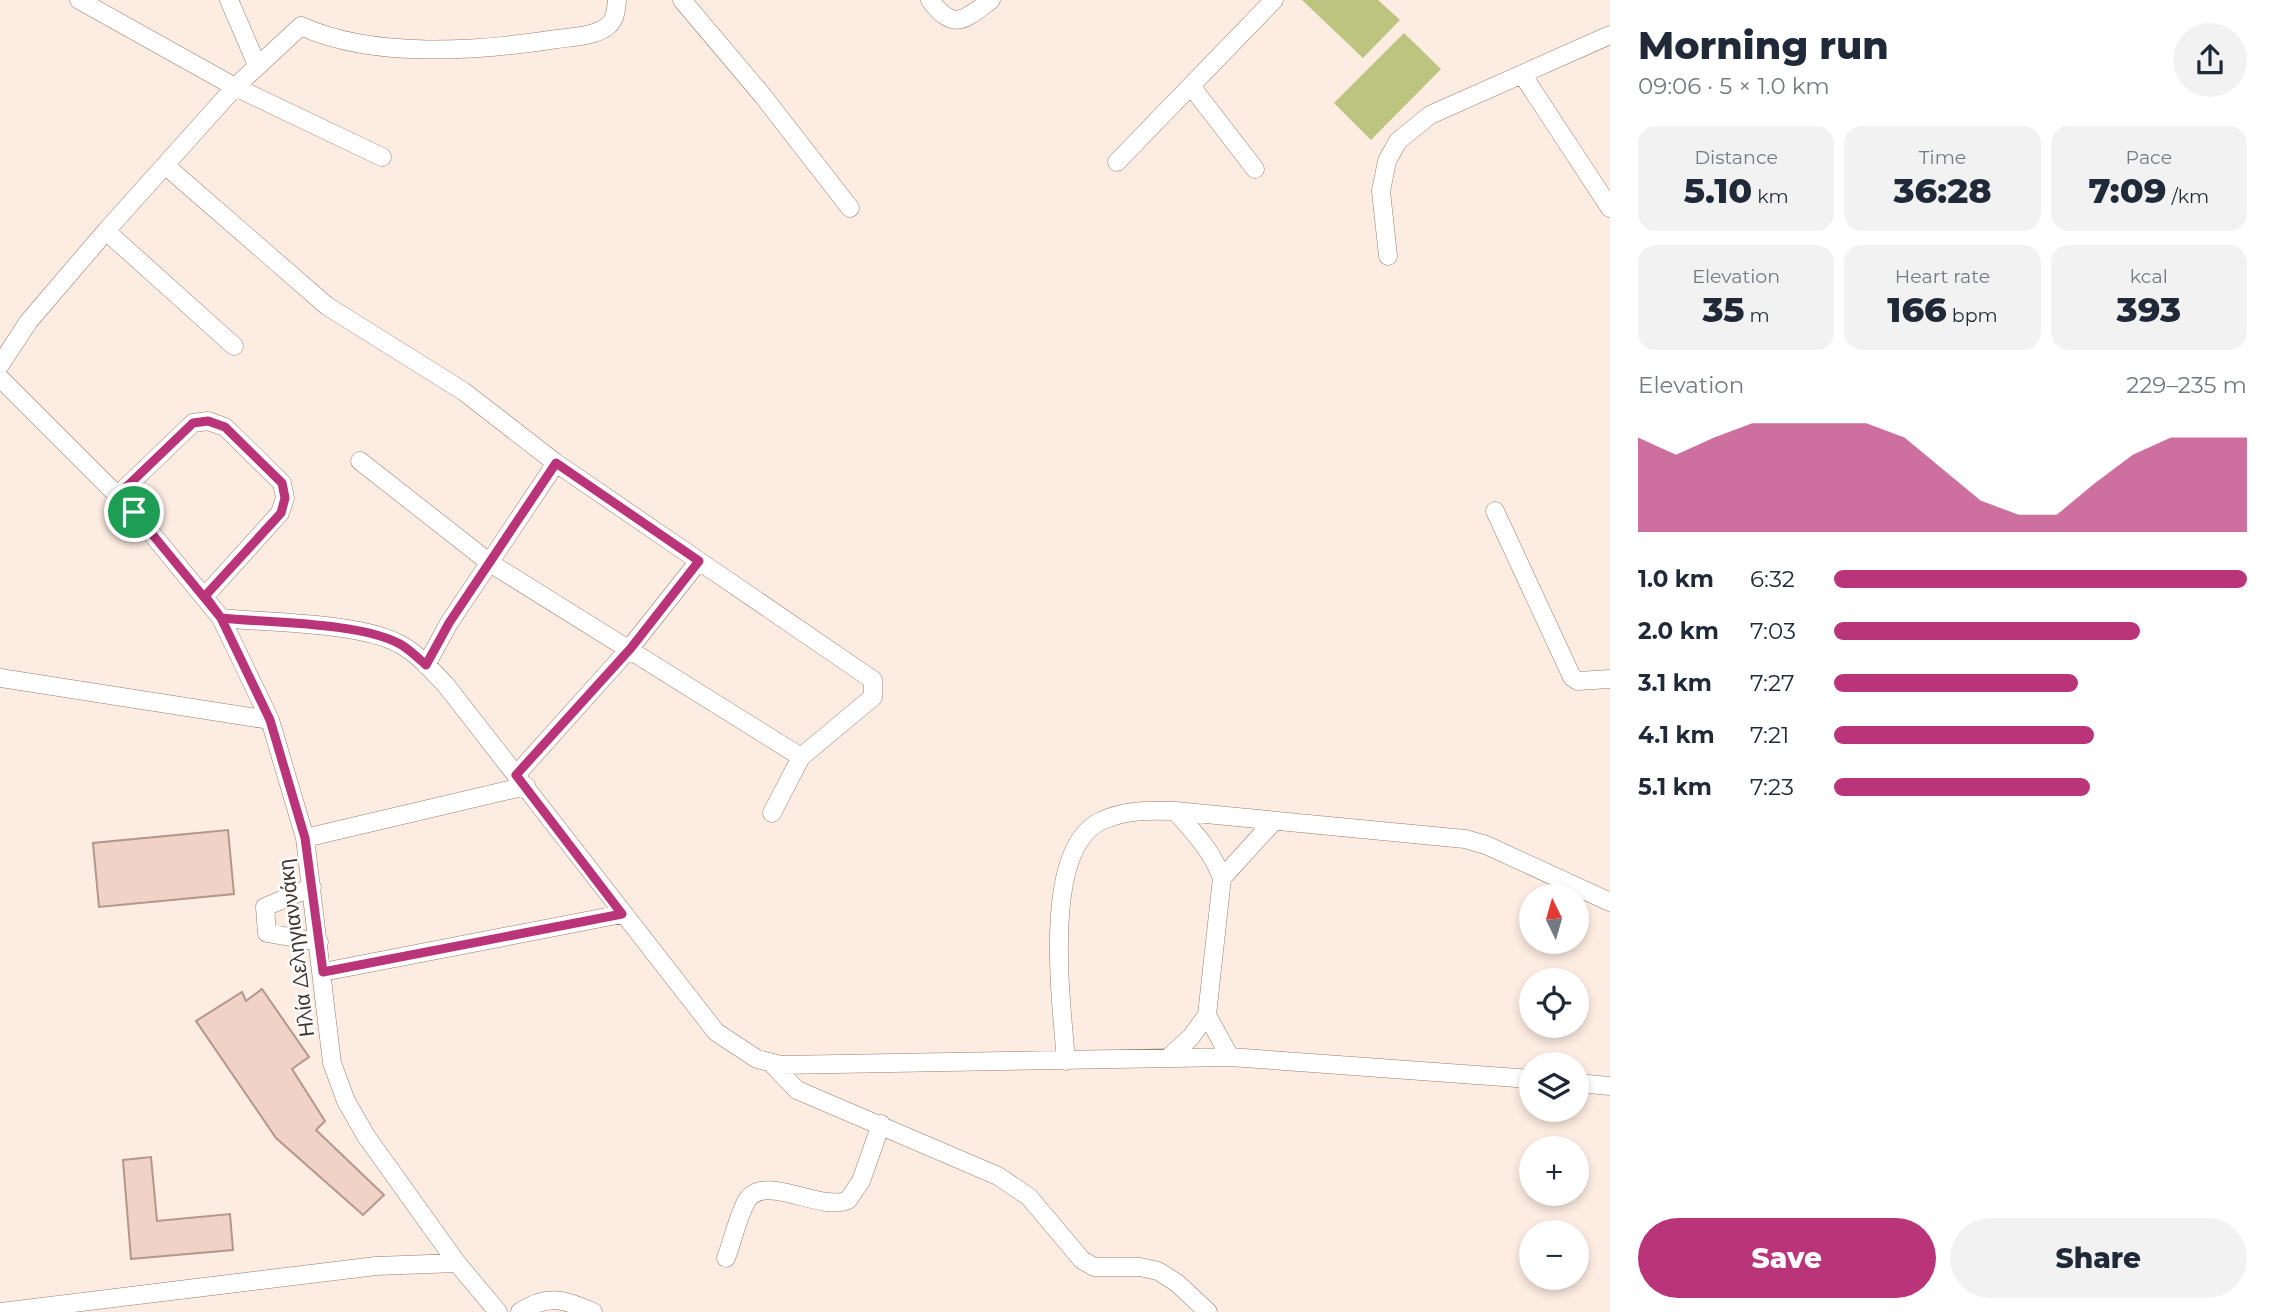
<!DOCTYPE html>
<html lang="en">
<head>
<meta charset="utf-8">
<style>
  :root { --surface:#fff; --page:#f2f2f3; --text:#1f2937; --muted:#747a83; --accent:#b93479 }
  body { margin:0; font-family:Montserrat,sans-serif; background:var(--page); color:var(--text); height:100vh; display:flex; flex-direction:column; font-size:26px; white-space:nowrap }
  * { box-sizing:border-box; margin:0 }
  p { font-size:23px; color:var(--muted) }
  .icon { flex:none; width:38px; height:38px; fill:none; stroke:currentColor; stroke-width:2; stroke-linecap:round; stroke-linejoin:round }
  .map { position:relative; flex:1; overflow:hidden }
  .side { display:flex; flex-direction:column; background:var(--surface); width:665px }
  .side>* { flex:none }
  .needle { width:46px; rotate:355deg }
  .controls { position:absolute; left:1519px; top:884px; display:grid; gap:14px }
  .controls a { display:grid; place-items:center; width:70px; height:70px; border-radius:50%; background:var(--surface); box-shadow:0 4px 10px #0003; font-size:35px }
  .pin { position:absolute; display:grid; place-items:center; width:60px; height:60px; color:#fff; margin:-30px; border:4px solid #fff; border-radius:50%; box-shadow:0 2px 7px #0007 }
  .round { display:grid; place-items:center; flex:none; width:74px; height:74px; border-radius:37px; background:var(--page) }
  .summary { display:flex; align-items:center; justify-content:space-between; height:119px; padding:0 28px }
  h1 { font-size:38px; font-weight:800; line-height:52px }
  .metrics { display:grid; grid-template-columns:repeat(3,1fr); gap:10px; height:119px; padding:7px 28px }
  .metrics div { display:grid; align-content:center; border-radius:18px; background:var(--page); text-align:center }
  .metrics b { font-size:35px; font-weight:800 }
  .metrics small { font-size:19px; font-weight:400 }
  .metrics p { font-size:19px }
  .chart { height:196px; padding:14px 28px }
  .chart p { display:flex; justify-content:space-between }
  .chart svg { width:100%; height:126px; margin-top:7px; fill:var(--accent); opacity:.7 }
  .action { display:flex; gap:14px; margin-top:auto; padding:14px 28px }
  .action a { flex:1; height:80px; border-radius:42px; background:var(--accent); color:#fff; font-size:28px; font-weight:800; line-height:80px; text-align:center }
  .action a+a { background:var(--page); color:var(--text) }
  ul { padding:0 28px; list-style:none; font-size:23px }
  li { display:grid; grid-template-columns:112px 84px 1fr; align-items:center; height:52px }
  li i { height:18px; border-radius:9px; background:var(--accent) }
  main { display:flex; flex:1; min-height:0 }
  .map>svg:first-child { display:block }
</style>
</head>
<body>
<main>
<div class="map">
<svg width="1610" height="1312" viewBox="0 0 1610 1312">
  <rect width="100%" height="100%" fill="#fdece2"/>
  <path fill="#bdc47f" d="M 1302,0 L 1378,0 L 1400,20 L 1363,58 Z
    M 1404,33 L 1441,69 L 1371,140 L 1334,103 Z"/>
  <path fill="#f0d2c7" stroke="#b3968c" stroke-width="2" d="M 228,830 L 234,894 L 99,907 L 93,843 Z
    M 262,989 L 309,1057 L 292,1069 L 325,1121 L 316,1130 L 384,1195 L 363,1215 L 276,1138 L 196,1021 L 242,992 L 246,1001 Z
    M 151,1157 L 157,1221 L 230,1214 L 233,1250 L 131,1259 L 123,1160 Z"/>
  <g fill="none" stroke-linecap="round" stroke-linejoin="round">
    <g stroke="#977e6f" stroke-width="19">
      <path id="minor" d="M 79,0 L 235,87 L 382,157
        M 229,0 L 257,65
        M 682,0 L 763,96 L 850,208
        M 930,0 C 954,32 964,20 991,0
        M 1522,74 L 1610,208
        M 1191,86 L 1255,169
        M 1117,162 L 1274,0
        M 166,166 L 327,306 L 463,391 L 556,463 L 699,561 L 630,648 L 516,775
        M 106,231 L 234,346
        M 1388,256 L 1381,191 L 1387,161 L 1398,141 L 1430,115 L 1610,35
        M 0,365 L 29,321 L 106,231 L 235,87 L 301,26 C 373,59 480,51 557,39 C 573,37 597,36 609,25 C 616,18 616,9 617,0
        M 0,378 L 134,512 L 221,618 L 270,720 L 305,838 L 332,1063 L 346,1101 L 366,1136 L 457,1263 L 498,1312
        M 360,461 L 490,563 L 801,757 L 772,813
        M 118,495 L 193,423 L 208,421 L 225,427 L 282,483 L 285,498 L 280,513 L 205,596
        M 1495,511 L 1572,677 L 1578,681 L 1610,679
        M 699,561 L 873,680 L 873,697 L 801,757
        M 221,618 C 267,623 363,622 401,645 C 418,654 432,671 445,684 L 716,1032 L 757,1059 L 781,1065 L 1230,1057 L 1531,1079
        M 426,665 L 449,623 L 556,463
        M 0,678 L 270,720
        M 305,838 L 526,786
        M 1222,878 L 1274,821
        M 312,887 L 265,907 L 267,933 L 319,942
        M 323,972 L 622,914
        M 1207,1015 L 1230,1057
        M 1169,1057 L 1191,1037 L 1207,1015 L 1222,878 C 1212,851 1194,832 1175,811
        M 1066,1061 C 1062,1005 1040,850 1101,821 C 1125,810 1149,810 1175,811 L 1465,839 L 1486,845 L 1610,902
        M 770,1062 L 797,1090 L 998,1176 L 1029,1197 L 1082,1260 L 1094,1267 L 1140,1267 L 1158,1271 L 1177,1283 L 1208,1312
        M 1577,1083 L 1610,1086
        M 726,1258 C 733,1240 737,1219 746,1202 C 762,1171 821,1213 848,1200 L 861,1181 L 881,1124
        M 0,1312 L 376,1266 L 457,1263
        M 520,1312 C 547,1294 565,1299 593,1312"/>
    </g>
    <use href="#minor" stroke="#fff" stroke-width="18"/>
  </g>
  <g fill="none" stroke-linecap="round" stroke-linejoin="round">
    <g stroke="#fff" stroke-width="14">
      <path id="route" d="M 134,512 L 221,618 L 270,720 L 305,838 L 323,972 L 622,914 L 516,775 L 631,648 L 699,561 L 556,463 L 449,623 L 426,665 C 418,658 409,649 400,644 C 359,622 269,623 221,618 L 205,596 L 281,513 L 285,498 L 282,483 L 225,427 L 208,421 L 193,423 L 118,495 L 134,512"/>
    </g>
    <use href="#route" stroke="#b93479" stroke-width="9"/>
  </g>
  <g text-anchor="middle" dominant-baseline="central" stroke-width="5" stroke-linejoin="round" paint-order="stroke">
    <g font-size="21" fill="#3f342e" stroke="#fdfdfd">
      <text transform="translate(296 948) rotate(-97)">Ηλία Δεληγιαννάκη</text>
    </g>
  </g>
</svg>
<div class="controls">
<a><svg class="needle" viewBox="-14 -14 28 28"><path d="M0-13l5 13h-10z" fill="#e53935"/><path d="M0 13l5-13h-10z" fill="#747a83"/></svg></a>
<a><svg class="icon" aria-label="locate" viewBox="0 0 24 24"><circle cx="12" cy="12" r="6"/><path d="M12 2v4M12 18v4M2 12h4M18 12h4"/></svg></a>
<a><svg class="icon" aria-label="layers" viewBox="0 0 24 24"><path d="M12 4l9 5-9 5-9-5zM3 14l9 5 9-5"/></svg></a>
<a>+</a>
<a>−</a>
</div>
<div class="pin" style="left:134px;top:512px;background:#1e9e55"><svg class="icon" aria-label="arrive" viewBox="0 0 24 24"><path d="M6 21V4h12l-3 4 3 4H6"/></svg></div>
</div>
<section class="side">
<div class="summary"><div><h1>Morning run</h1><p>09:06 · 5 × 1.0 km</p></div><a class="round"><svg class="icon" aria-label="share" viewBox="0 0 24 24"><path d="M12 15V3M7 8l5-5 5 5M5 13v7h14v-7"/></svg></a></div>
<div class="metrics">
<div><p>Distance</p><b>5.10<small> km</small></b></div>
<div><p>Time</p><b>36:28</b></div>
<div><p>Pace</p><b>7:09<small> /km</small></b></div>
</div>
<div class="metrics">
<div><p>Elevation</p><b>35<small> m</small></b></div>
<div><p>Heart rate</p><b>166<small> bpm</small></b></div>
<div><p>kcal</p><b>393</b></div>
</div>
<div class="chart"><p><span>Elevation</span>229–235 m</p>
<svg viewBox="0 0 160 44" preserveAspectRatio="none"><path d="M0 44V11L10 17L20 11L30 6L40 6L50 6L60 6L70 11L80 22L90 33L100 38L110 38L120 27L130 17L140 11L150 11L160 11V44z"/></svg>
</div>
<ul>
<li><b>1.0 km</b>6:32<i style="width:100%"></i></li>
<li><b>2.0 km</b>7:03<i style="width:74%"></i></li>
<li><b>3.1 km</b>7:27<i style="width:59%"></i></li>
<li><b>4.1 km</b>7:21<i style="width:63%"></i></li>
<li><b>5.1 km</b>7:23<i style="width:62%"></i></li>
</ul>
<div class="action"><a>Save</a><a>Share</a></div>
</section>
</main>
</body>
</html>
